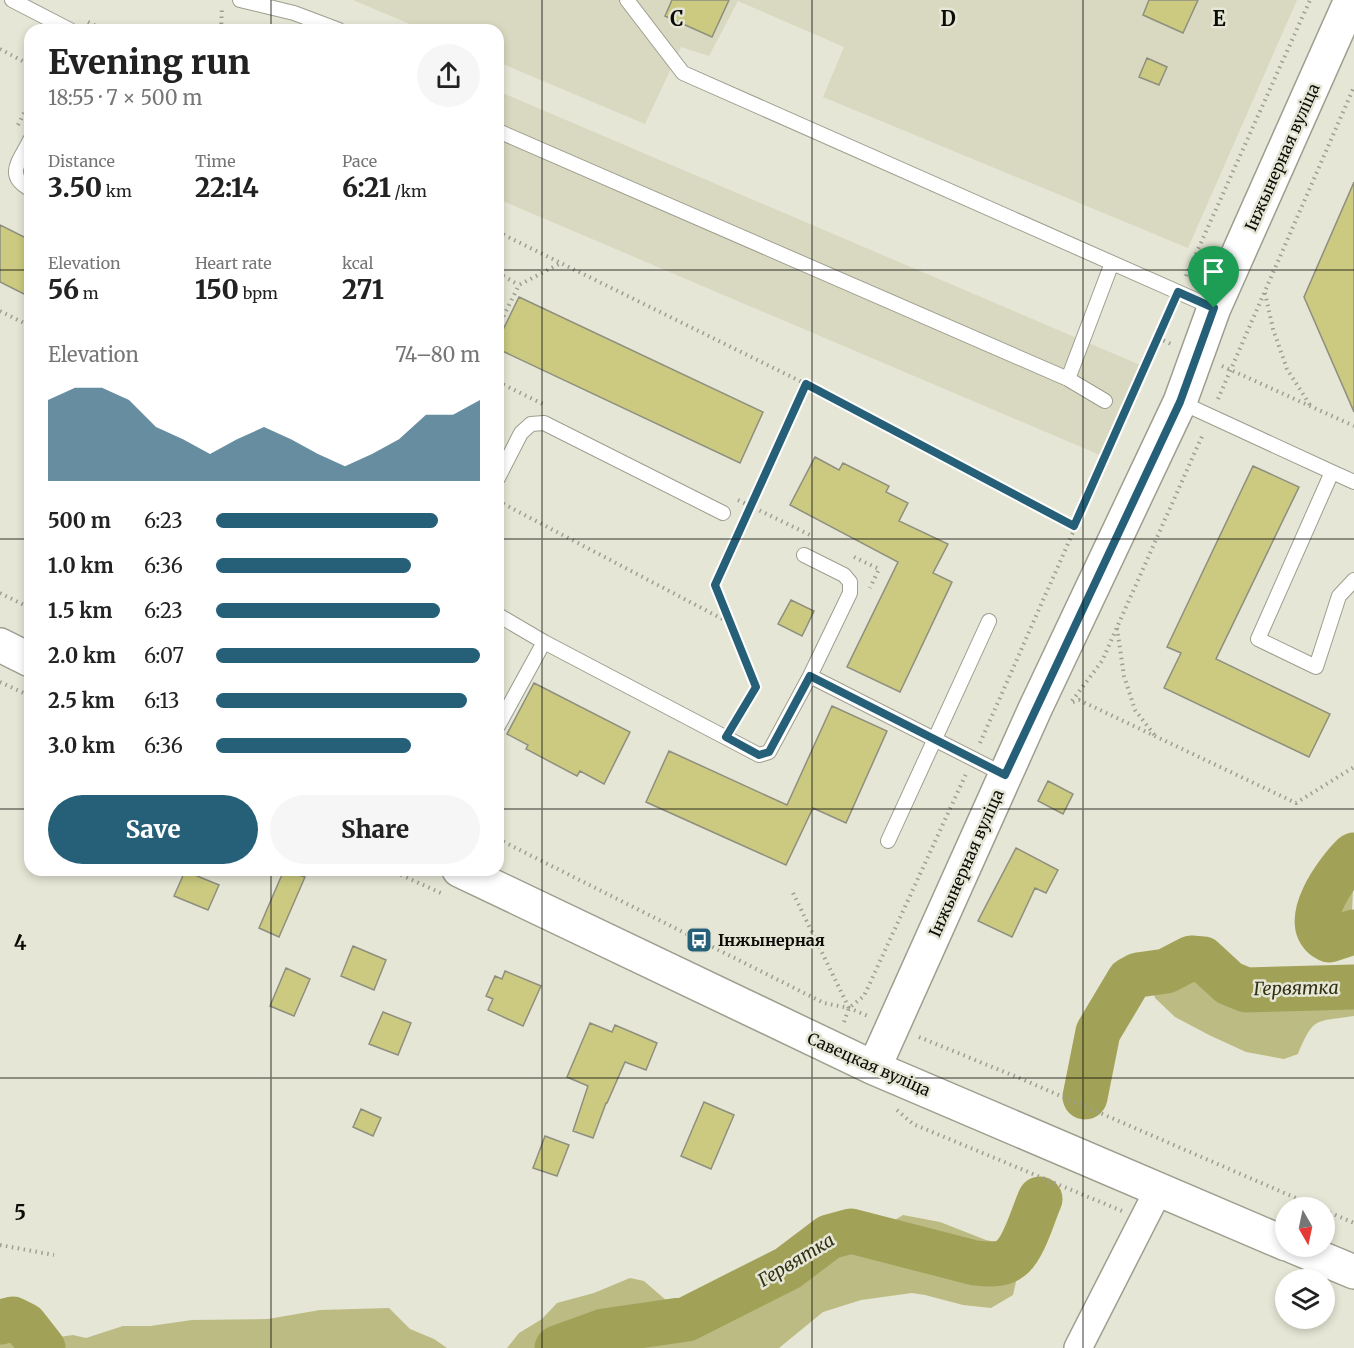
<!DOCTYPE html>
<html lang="en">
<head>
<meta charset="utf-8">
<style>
  :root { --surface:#fff; --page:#f6f6f6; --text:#222; --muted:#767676; --accent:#265f78 }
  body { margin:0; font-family:Merriweather,serif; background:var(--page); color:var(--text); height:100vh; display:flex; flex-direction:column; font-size:22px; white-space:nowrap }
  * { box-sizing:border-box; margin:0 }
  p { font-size:20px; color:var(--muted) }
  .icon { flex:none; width:33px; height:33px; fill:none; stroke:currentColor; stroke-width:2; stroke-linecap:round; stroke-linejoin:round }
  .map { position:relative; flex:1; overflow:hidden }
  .drawer { position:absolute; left:24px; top:24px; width:480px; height:852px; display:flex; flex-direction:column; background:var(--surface); border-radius:18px; box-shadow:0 3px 9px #0003 }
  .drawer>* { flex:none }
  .needle { width:39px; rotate:171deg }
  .tools { position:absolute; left:1275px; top:1197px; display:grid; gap:12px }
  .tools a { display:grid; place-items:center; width:60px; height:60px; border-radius:50%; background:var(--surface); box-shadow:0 3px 9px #0003; font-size:30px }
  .pin { position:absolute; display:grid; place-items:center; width:51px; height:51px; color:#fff; margin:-62px -26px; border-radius:50% 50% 50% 0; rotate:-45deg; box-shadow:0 0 6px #0007 }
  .pin .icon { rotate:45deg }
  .round { display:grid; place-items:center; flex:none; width:63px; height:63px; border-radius:32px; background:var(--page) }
  .overview { display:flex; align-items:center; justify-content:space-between; height:102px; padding:0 24px }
  h1 { font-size:33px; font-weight:800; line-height:45px }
  .stats { display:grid; grid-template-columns:repeat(3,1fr); gap:9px; height:102px; padding:6px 24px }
  .stats div { display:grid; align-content:center }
  .stats b { font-size:26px; font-weight:800 }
  .stats small { font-size:16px; font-weight:400 }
  .stats p { font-size:16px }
  .chart { height:168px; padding:12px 24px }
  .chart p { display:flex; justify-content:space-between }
  .chart svg { width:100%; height:108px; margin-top:6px; fill:var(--accent); opacity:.7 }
  .primary-button { display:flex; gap:12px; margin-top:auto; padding:12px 24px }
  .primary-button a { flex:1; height:69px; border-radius:36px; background:var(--accent); color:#fff; font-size:24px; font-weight:800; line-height:69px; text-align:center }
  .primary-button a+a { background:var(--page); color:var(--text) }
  ul { padding:0 24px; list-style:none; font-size:20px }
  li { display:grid; grid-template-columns:96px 72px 1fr; align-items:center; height:45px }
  li i { height:15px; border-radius:8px; background:var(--accent) }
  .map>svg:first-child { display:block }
</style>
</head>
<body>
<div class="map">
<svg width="1354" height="1348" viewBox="0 0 1354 1348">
  <rect width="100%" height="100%" fill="#e5e6d5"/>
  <path fill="#d9d9c1" d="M 353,0 L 1297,0 L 1188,248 L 823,97 L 844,47 L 738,1 L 709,56 L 681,47 L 645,124 L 498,62 L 498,30 L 424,30 Z
    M 498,91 L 1145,367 L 1107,458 L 498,199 Z"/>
  <path fill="#bcbb83" d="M 1354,866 L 1352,912 L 1354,918 L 1354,949 L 1336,943 L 1315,929 C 1309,888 1314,879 1354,866 Z
    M 1178,961 L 1204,962 L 1255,975 L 1268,973 L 1330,984 L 1354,981 L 1354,1016 C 1315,1022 1314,1016 1298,1054 L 1284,1059 L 1246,1052 L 1209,1035 L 1175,1017 L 1155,998 L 1151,985 L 1165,966 Z
    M 903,1215 L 940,1222 L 986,1240 L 1005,1244 L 1019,1269 L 1013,1295 L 991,1308 L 963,1305 L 925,1295 L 912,1293 L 861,1300 L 823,1312 L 779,1348 L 507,1348 L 519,1333 L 542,1319 L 557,1303 L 594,1293 L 630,1278 L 644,1281 L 675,1308 L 690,1315 L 703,1317 L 716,1313 L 749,1271 L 767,1266 L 781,1267 L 820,1254 L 855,1249 L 867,1242 L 875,1232 Z
    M 389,1308 L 410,1329 L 434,1339 L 447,1348 L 0,1348 L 0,1316 L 9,1321 L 31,1338 L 45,1339 L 73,1335 L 86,1338 L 123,1326 L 150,1326 L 192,1320 L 268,1319 L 320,1310 Z"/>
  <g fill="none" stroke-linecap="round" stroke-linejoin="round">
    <path stroke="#a2a158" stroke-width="45" d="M 1354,855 C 1338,870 1297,925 1329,940 L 1354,932
      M 1085,1097 L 1098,1032 L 1129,980 L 1138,975 L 1166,971 L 1191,958 L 1203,959 L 1229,983 L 1246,990 L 1354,987
      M 0,1322 L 13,1319 L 25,1325 L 43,1348
      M 557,1348 L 604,1331 L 687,1319 L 788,1268 L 829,1237 L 851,1231 L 975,1263 C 986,1264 1001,1266 1011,1258 C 1024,1248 1033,1215 1040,1199"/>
  </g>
  <path fill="#cbca80" stroke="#8f8f7f" stroke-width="1.5" d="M 672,0 L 729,0 L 712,37 L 665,16 Z
    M 1149,0 L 1198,0 L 1183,33 L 1143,15 Z
    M 1147,58 L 1167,67 L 1159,85 L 1139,77 Z
    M 1354,182 L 1354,412 L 1304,297 Z
    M 0,225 L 30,240 L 30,297 L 0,282 Z
    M 519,297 L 763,412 L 740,463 L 498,349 L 498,340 Z
    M 815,457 L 839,470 L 843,463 L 889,486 L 886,492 L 908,503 L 899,521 L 948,544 L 933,573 L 952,582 L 900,692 L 847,667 L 898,562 L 790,505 Z
    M 1253,466 L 1299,487 L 1216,659 L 1330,714 L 1309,757 L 1164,688 L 1181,653 L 1167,647 Z
    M 791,600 L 814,611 L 802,636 L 778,624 Z
    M 534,683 L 630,732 L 604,784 L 580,771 L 577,776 L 526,749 L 528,745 L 507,734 Z
    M 832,706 L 887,731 L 846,823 L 813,808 L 786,865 L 646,802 L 669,751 L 787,805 Z
    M 1048,781 L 1073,794 L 1063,814 L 1038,801 Z
    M 1016,848 L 1058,870 L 1046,893 L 1035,888 L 1012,937 L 978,921 Z
    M 284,870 L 305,877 L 279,937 L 259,928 Z
    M 185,871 L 219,885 L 208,910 L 174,896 Z
    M 353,946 L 386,960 L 374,990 L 341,976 Z
    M 286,968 L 310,979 L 294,1016 L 270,1006 Z
    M 505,971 L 541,986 L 523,1026 L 488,1010 L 493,999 L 486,996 L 495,976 L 502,979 Z
    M 383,1012 L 411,1023 L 398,1055 L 369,1044 Z
    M 590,1023 L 612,1032 L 615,1025 L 657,1043 L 646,1070 L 625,1062 L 607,1103 L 606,1103 L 593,1138 L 573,1131 L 588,1086 L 567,1077 Z
    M 704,1102 L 734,1115 L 711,1169 L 681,1156 Z
    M 361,1109 L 381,1118 L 373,1136 L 353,1127 Z
    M 545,1136 L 569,1145 L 557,1176 L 533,1168 Z"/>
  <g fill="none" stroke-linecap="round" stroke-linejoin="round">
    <g stroke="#9e9e8f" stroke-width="16">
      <path id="lane" d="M 12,0 L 70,30
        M 240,0 L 294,13 L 339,30
        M 627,0 L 683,73 L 1214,308
        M 498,131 L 1068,379 L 1105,401
        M 30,140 C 20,161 4,175 30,189
        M 1068,379 L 1112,263
        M 1180,402 L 1332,472 L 1258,639 L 1316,667 L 1339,596 L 1354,580
        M 1332,472 L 1354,482
        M 498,478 L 521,433 L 531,424 L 544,423 L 723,513
        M 498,615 L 544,642
        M 810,676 L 1005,775
        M 498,726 L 544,642 L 759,755 L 769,752 L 810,676 L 850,593 L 850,582 L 844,575 L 804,555
        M 888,841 L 989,621"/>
    </g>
    <g stroke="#9e9e8f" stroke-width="30">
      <path id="street" d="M 1078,1348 L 1158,1191"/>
    </g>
    <g stroke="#9e9e8f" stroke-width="36">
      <path id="secondary" d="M 0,645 L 30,660
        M 459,870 L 874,1068 L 1286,1244
        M 874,1068 L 1035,709 L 1180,402 L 1214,308 L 1351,0
        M 1292,1246 L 1354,1272"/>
    </g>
    <path stroke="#9e9f92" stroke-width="4" stroke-dasharray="1.5 4.5" stroke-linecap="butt" d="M 88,22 L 104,30
      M 221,30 L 222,7
      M 0,49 L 30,65
      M 18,125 L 30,101
      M 498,232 L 806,384 L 715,585 L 732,624
      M 498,273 L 519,285
      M 1186,276 L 1310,0
      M 1265,293 L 1273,329 L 1287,369 L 1310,405
      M 0,311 L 30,326
      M 498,327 L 519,285 L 559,264
      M 1158,338 L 1171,344
      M 1222,366 L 1354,426
      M 498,382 L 543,404
      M 806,384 L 1074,526
      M 1218,399 L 1354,87
      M 738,500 L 810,535
      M 498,501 L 732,624 L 756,687 L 735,721
      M 854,557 L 879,569 L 870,588
      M 0,593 L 30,608
      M 1117,628 L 1124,676 L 1135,710 L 1156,737
      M 0,682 L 30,696
      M 1072,701 L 1102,661 L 1203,434
      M 1073,702 L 1079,700 L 1296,803 L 1354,767
      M 980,743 L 1172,308
      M 498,839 L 824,1003 L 849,1008 L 868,1016
      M 390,870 L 441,893
      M 793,893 L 849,1008
      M 844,1022 L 849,1008 L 864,996 L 966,774
      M 919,1037 L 1024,1080 L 1319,1208
      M 897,1110 L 913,1124 L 1122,1211
      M 1324,1210 L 1354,1223
      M 0,1245 L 54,1255"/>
    <use href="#lane" stroke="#fff" stroke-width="14"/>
    <use href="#street" stroke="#fff" stroke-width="27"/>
    <use href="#secondary" stroke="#fff" stroke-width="33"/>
  </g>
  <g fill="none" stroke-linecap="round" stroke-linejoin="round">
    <g stroke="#fff" stroke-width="12">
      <path id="route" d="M 1178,292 L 1214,308 L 1180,402 L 1005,775 L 810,676 L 769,752 L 759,755 L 726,737 L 756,687 L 715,585 L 806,384 L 1074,526 Z"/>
    </g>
    <use href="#route" stroke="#265f78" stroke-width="8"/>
  </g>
  <path fill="none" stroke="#0c0c07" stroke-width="1.5" stroke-opacity="0.55" d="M 271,0 L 271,30M 542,0 L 542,1348M 812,0 L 812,1348M 1083,0 L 1083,1348M 0,270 L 30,270M 498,270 L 1354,270M 0,539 L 30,539M 498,539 L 1354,539M 0,809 L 30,809M 498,809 L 1354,809M 271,870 L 271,1348M 0,1078 L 1354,1078"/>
  <defs>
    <g id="bus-square" transform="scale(1.35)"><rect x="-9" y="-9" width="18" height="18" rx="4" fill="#265f78" stroke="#e5e6d5"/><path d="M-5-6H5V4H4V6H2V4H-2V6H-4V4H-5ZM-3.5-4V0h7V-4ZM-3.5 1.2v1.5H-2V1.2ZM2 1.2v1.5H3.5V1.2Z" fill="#fff"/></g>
  </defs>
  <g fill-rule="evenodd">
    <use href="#bus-square" x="699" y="940"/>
  </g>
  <g text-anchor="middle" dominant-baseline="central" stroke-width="5" stroke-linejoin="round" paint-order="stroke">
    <g font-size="16" fill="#0c0c07" stroke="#e5e6d5">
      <text transform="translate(1282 157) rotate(-66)">Інжынерная вуліца</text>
      <text transform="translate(966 863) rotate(-66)">Інжынерная вуліца</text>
      <text transform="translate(869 1064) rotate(24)">Савецкая вуліца</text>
    </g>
    <g font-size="16" font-weight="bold" fill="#0c0c07" stroke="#e5e6d5" text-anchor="start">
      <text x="718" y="940">Інжынерная</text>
    </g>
    <g font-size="18" font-style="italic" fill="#323111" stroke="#e5e6d5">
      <text transform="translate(1296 988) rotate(-1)">Гервятка</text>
      <text transform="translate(796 1260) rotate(-31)">Гервятка</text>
    </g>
  </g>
  <g font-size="20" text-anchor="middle" font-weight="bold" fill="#0c0c07" stroke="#e5e6d5" stroke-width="5" stroke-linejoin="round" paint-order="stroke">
    <text x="677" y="26">C</text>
    <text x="948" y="26">D</text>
    <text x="1219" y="26">E</text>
    <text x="20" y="950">4</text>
    <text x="20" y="1220">5</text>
  </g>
</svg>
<div class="tools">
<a><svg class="needle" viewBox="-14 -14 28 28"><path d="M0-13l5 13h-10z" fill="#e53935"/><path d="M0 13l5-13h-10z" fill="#767676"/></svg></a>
<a><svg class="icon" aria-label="layers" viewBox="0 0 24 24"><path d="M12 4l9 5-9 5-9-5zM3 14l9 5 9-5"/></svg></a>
</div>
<div class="pin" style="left:1214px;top:308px;background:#1e9e55"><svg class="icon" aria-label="arrive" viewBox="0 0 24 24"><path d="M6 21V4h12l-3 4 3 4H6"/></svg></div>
<section class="drawer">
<div class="overview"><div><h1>Evening run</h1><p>18:55 · 7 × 500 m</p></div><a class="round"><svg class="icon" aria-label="share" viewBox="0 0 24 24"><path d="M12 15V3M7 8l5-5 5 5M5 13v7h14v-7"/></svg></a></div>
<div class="stats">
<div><p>Distance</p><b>3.50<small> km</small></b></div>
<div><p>Time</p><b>22:14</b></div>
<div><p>Pace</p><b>6:21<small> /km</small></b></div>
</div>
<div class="stats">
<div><p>Elevation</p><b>56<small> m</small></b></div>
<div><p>Heart rate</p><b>150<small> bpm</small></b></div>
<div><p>kcal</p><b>271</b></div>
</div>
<div class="chart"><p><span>Elevation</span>74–80 m</p>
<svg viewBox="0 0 160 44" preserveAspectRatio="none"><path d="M0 44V11L10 6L20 6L30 11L40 22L50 27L60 33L70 27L80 22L90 27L100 33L110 38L120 33L130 27L140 17L150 17L160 11V44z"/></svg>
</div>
<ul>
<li><b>500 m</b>6:23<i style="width:84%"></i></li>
<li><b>1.0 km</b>6:36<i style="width:74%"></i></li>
<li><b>1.5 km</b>6:23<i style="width:85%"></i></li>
<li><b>2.0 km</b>6:07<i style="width:100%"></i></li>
<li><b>2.5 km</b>6:13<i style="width:95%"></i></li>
<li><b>3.0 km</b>6:36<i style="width:74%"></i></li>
</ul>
<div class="primary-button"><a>Save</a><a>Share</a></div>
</section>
</div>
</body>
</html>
